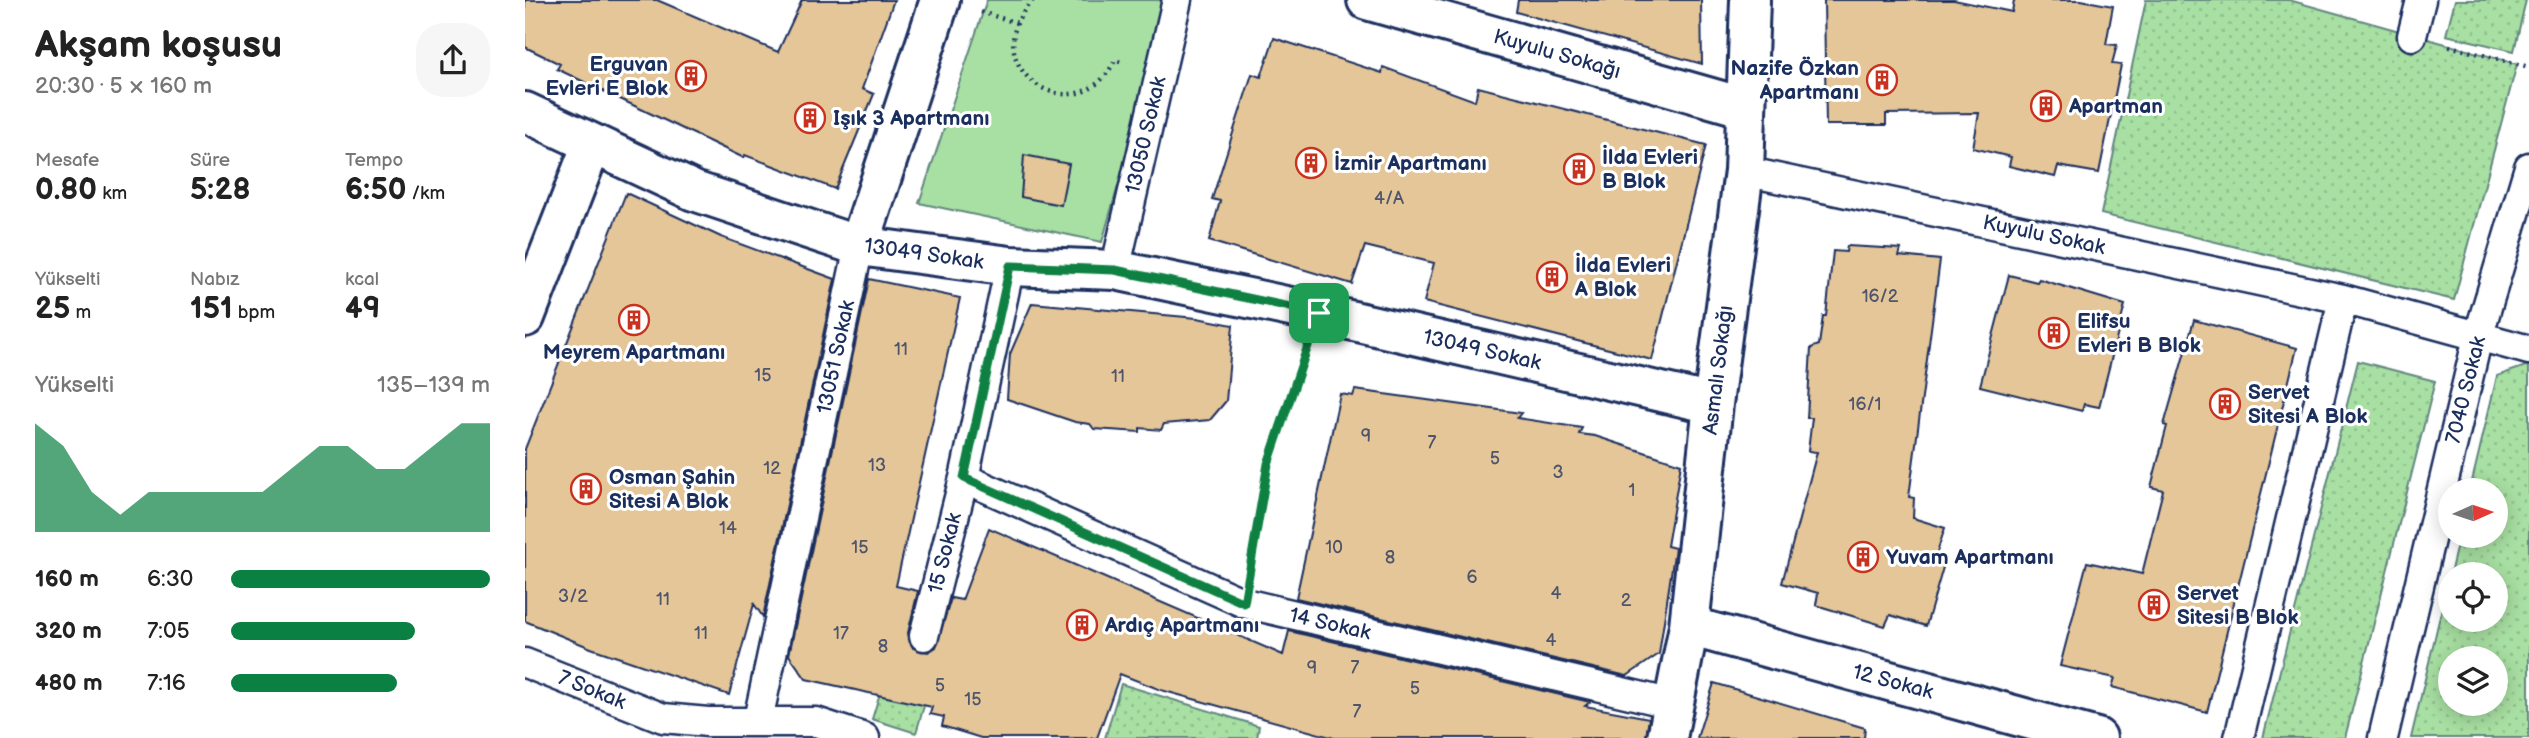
<!DOCTYPE html>
<html lang="tr">
<head>
<meta charset="utf-8">
<style>
  :root { --surface:#fff; --page:#f6f6f6; --text:#222; --muted:#767676; --accent:#0b8043 }
  body { margin:0; font-family:"Balsamiq Sans",sans-serif; background:var(--page); color:var(--text); height:100vh; display:flex; flex-direction:column; font-size:26px; white-space:nowrap }
  * { box-sizing:border-box; margin:0 }
  p { font-size:23px; color:var(--muted) }
  .icon { flex:none; width:38px; height:38px; fill:none; stroke:currentColor; stroke-width:2; stroke-linecap:round; stroke-linejoin:round }
  .map { position:relative; flex:1; overflow:hidden }
  .details { display:flex; flex-direction:column; background:var(--surface); width:525px }
  .details>* { flex:none }
  .needle { width:46px; rotate:87deg }
  .buttons { position:absolute; left:1913px; top:478px; display:grid; gap:14px }
  .buttons a { display:grid; place-items:center; width:70px; height:70px; border-radius:50%; background:var(--surface); box-shadow:0 4px 18px #0003; font-size:35px }
  .pin { position:absolute; display:grid; place-items:center; width:60px; height:60px; color:#fff; margin:-30px; border-radius:14px; box-shadow:0 4px 10px #0006 }
  .round { display:grid; place-items:center; flex:none; width:74px; height:74px; border-radius:28px; background:var(--page) }
  .head { display:flex; align-items:center; justify-content:space-between; height:119px; padding:0 35px }
  h1 { font-size:38px; font-weight:700; line-height:52px }
  .figures { display:grid; grid-template-columns:repeat(3,1fr); gap:10px; height:119px; padding:7px 35px }
  .figures div { display:grid; align-content:center }
  .figures b { font-size:30px; font-weight:700 }
  .figures small { font-size:19px; font-weight:400 }
  .figures p { font-size:19px }
  .chart { height:196px; padding:14px 35px }
  .chart p { display:flex; justify-content:space-between }
  .chart svg { width:100%; height:126px; margin-top:7px; fill:var(--accent); opacity:.7 }
  ul { padding:0 35px; list-style:none; font-size:23px }
  li { display:grid; grid-template-columns:112px 84px 1fr; align-items:center; height:52px }
  li i { height:18px; border-radius:9px; background:var(--accent) }
  main { display:flex; flex:1; min-height:0 }
  .map>svg:first-child { display:block }
</style>
</head>
<body>
<main>
<section class="details">
<div class="head"><div><h1>Akşam koşusu</h1><p>20:30 · 5 × 160 m</p></div><a class="round"><svg class="icon" aria-label="share" viewBox="0 0 24 24"><path d="M12 15V3M7 8l5-5 5 5M5 13v7h14v-7"/></svg></a></div>
<div class="figures">
<div><p>Mesafe</p><b>0.80<small> km</small></b></div>
<div><p>Süre</p><b>5:28</b></div>
<div><p>Tempo</p><b>6:50<small> /km</small></b></div>
</div>
<div class="figures">
<div><p>Yükselti</p><b>25<small> m</small></b></div>
<div><p>Nabız</p><b>151<small> bpm</small></b></div>
<div><p>kcal</p><b>49</b></div>
</div>
<div class="chart"><p><span>Yükselti</span>135–139 m</p>
<svg viewBox="0 0 160 44" preserveAspectRatio="none"><path d="M0 44V6L10 14L20 30L30 38L40 30L50 30L60 30L70 30L80 30L90 22L100 14L110 14L120 22L130 22L140 14L150 6L160 6V44z"/></svg>
</div>
<ul>
<li><b>160 m</b>6:30<i style="width:100%"></i></li>
<li><b>320 m</b>7:05<i style="width:71%"></i></li>
<li><b>480 m</b>7:16<i style="width:64%"></i></li>
</ul>
</section>
<div class="map">
<svg width="2004" height="738" viewBox="0 0 2004 738">
  <defs>
    <pattern id="grass-dots" width="8" height="8" patternUnits="userSpaceOnUse" patternTransform="scale(1.75)"><rect width="8" height="8" fill="#a8dfa2"/><path d="M2 2h.1M6 6h.1" fill="none" stroke="#90c08e" stroke-width="1.8" stroke-linecap="round"/></pattern>
  </defs>
  <rect width="100%" height="100%" fill="#fff"/>
  <filter id="ink" filterUnits="userSpaceOnUse"><feTurbulence type="fractalNoise" baseFrequency=".0143" numOctaves="2"/><feDisplacementMap in="SourceGraphic" scale="14" xChannelSelector="R" yChannelSelector="G"/><feConvolveMatrix kernelMatrix="1 2 1 2 8 2 1 2 1" color-interpolation-filters="sRGB"/></filter>
  <g filter="url(#ink)">
    <path fill="url(#grass-dots)" stroke="#628780" stroke-width="2" fill-rule="evenodd" d="M 1621,0 L 1764,0 L 1992,64 L 1929,300 L 1576,214 Z
      M 1930,0 L 2001,0 L 1989,51 L 1921,35 Z
      M 1833,361 L 1910,381 L 1820,738 L 1738,738 Z
      M 2004,365 L 2004,738 L 1886,738 L 1925,574 L 1925,620 L 1970,620 L 1970,574 L 1925,574 L 1934,536 L 1970,536 L 1970,490 L 1945,490 L 1972,376 ZM 1925,658 L 1970,658 L 1970,704 L 1925,704 Z
      M 374,631 L 417,645 L 391,733 L 347,719 Z
      M 596,684 L 734,726 L 732,738 L 580,738 Z"/>
    <path fill="#a8dfa2" stroke="#628780" stroke-width="2" d="M 462,0 L 646,0 L 577,242 L 394,203 Z"/>
    <path fill="#e5c698" stroke="#1b2f5e" stroke-width="2" d="M 0,0 L 132,0 L 253,52 L 277,0 L 369,0 L 337,89 L 349,94 L 310,189 L 220,155 L 219,158 L 32,69 L 35,64 L 0,47 Z
      M 993,0 L 1176,0 L 1177,64 L 991,12 Z
      M 1299,0 L 1429,0 L 1487,12 L 1489,0 L 1556,0 L 1588,6 L 1581,44 L 1592,45 L 1587,64 L 1596,65 L 1574,173 L 1533,166 L 1530,177 L 1484,166 L 1486,157 L 1448,148 L 1454,113 L 1361,114 L 1361,125 L 1301,125 Z
      M 749,38 L 857,73 L 858,67 L 950,101 L 953,87 L 1181,145 L 1127,360 L 899,302 L 909,263 L 840,246 L 827,284 L 684,241 L 695,201 L 687,199 L 706,139 L 727,74 L 736,77 Z
      M 499,155 L 544,164 L 536,205 L 496,197 Z
      M 101,193 L 196,237 L 310,279 L 238,617 L 229,604 L 204,695 L 66,648 L 0,621 L 0,449 Z
      M 1322,246 L 1376,249 L 1374,256 L 1415,260 L 1384,497 L 1389,498 L 1388,518 L 1420,528 L 1409,561 L 1419,564 L 1401,626 L 1365,615 L 1360,626 L 1291,605 L 1293,593 L 1257,583 L 1292,452 L 1283,451 L 1287,418 L 1282,418 L 1286,348 L 1294,345 L 1298,316 L 1301,316 L 1308,251 L 1321,252 Z
      M 1484,275 L 1512,282 L 1514,279 L 1600,305 L 1574,407 L 1559,404 L 1557,411 L 1455,386 Z
      M 344,279 L 435,298 L 371,586 L 393,591 L 383,633 L 388,648 L 403,652 L 411,647 L 426,598 L 437,600 L 464,528 L 758,655 L 764,631 L 1065,702 L 1060,706 L 1124,718 L 1121,738 L 809,738 L 636,690 L 595,674 L 572,738 L 456,738 L 417,726 L 419,717 L 405,714 L 407,707 L 281,679 L 264,655 Z
      M 507,303 L 672,318 L 708,325 L 701,401 L 685,420 L 639,424 L 636,430 L 615,428 L 615,432 L 569,429 L 565,424 L 550,422 L 482,399 L 485,354 Z
      M 1669,320 L 1772,348 L 1682,712 L 1587,687 L 1590,678 L 1535,666 L 1562,562 L 1617,574 L 1638,490 L 1626,487 L 1642,426 L 1639,425 Z
      M 830,390 L 996,413 L 992,418 L 1057,428 L 1054,434 L 1070,436 L 1156,464 L 1142,546 L 1150,548 L 1134,654 L 1102,676 L 771,598 L 815,394 L 828,396 Z
      M 1189,683 L 1340,728 L 1339,738 L 1172,738 Z"/>
    <g fill="none" stroke-linecap="round" stroke-linejoin="round">
      <g stroke="#1b2f5e" stroke-width="33">
        <path id="service" d="M 1887,36 L 1896,0
          M 1219,171 L 1818,299 L 2004,350
          M 590,270 L 652,0
          M 439,478 L 719,603 L 1148,704
          M 399,636 L 439,478 L 485,266
          M 0,663 L 138,718 L 183,722 L 291,722 L 340,738
          M 233,720 L 334,246
          M 1714,738 L 1818,299
          M 1858,738 L 1953,337 L 2004,167"/>
      </g>
      <g stroke="#1b2f5e" stroke-width="44">
        <path id="minor" d="M 842,0 L 1221,108
          M 0,112 L 169,191 L 334,246 L 485,266 L 590,270 L 794,313 L 1188,404
          M 334,246 L 415,0
          M 0,317 L 67,144
          M 1164,626 L 1572,738
          M 1142,738 L 1164,626 L 1188,404 L 1219,171 L 1225,0"/>
      </g>
      <path stroke="#1b2f5e" stroke-width="4.5" stroke-dasharray="2 5" stroke-linecap="butt" d="M 508,0 C 444,65 552,139 590,60 L 599,63
        M 456,12 L 492,23
        M 1924,46 L 2004,67
        M 726,565 L 743,464 L 780,353"/>
      <use href="#service" stroke="#fff" stroke-width="28"/>
      <use href="#minor" stroke="#fff" stroke-width="38"/>
    </g>
  </g>
  <g fill="none" stroke-linecap="round" stroke-linejoin="round" filter="url(#ink)">
    <g stroke="#fff" stroke-width="14">
      <path id="route" d="M 485,266 L 590,270 L 794,313 L 743,464 L 719,603 L 439,478 Z"/>
    </g>
    <use href="#route" stroke="#0b8043" stroke-width="9"/>
  </g>
  <defs>
    <g id="building-ring" transform="scale(1.575)"><circle r="9.5" fill="#fff" stroke="#c8321e" stroke-width="1.5"/><path d="M-4-6H4V6H1V3H-1V6H-4ZM-2.5-4.3h1.7v1.8h-1.7ZM.8-4.3h1.7v1.8H.8ZM-2.5-1h1.7V.8h-1.7ZM.8-1h1.7V.8H.8Z" fill="#c8321e"/></g>
  </defs>
  <g fill-rule="evenodd">
    <use href="#building-ring" x="166" y="76"/>
    <use href="#building-ring" x="1357" y="80"/>
    <use href="#building-ring" x="1521" y="106"/>
    <use href="#building-ring" x="285" y="118"/>
    <use href="#building-ring" x="786" y="163"/>
    <use href="#building-ring" x="1054" y="169"/>
    <use href="#building-ring" x="1027" y="277"/>
    <use href="#building-ring" x="109" y="320"/>
    <use href="#building-ring" x="1529" y="333"/>
    <use href="#building-ring" x="1700" y="404"/>
    <use href="#building-ring" x="61" y="489"/>
    <use href="#building-ring" x="1338" y="557"/>
    <use href="#building-ring" x="1629" y="605"/>
    <use href="#building-ring" x="557" y="625"/>
  </g>
  <g text-anchor="middle" dominant-baseline="central" stroke-width="6" stroke-linejoin="round" paint-order="stroke">
    <g font-size="18" fill="#4e556c">
      <text x="864" y="198">4/A</text>
      <text x="1355" y="296">16/2</text>
      <text x="376" y="349">11</text>
      <text x="238" y="375">15</text>
      <text x="593" y="376">11</text>
      <text x="1340" y="404">16/1</text>
      <text x="841" y="436">9</text>
      <text x="907" y="442">7</text>
      <text x="970" y="458">5</text>
      <text x="352" y="465">13</text>
      <text x="247" y="468">12</text>
      <text x="1033" y="472">3</text>
      <text x="1107" y="490">1</text>
      <text x="203" y="528">14</text>
      <text x="335" y="547">15</text>
      <text x="809" y="547">10</text>
      <text x="865" y="557">8</text>
      <text x="947" y="577">6</text>
      <text x="1031" y="593">4</text>
      <text x="48" y="596">3/2</text>
      <text x="138" y="599">11</text>
      <text x="1101" y="600">2</text>
      <text x="176" y="633">11</text>
      <text x="316" y="633">17</text>
      <text x="1026" y="640">4</text>
      <text x="358" y="646">8</text>
      <text x="830" y="667">7</text>
      <text x="787" y="668">9</text>
      <text x="415" y="685">5</text>
      <text x="890" y="688">5</text>
      <text x="448" y="699">15</text>
      <text x="832" y="711">7</text>
    </g>
    <g font-size="21" fill="#1b2f5e" stroke="#fff">
      <text transform="translate(1032 54) rotate(16)">Kuyulu Sokağı</text>
      <text transform="translate(621 135) rotate(-77)">13050 Sokak</text>
      <text transform="translate(1519 235) rotate(12)">Kuyulu Sokak</text>
      <text transform="translate(399 254) rotate(8)">13049 Sokak</text>
      <text transform="translate(957 350) rotate(13)">13049 Sokak</text>
      <text transform="translate(311 357) rotate(-78)">13051 Sokak</text>
      <text transform="translate(1193 370) rotate(-83)">Asmalı Sokağı</text>
      <text transform="translate(1941 390) rotate(-76)">7040 Sokak</text>
      <text transform="translate(420 553) rotate(-76)">15 Sokak</text>
      <text transform="translate(805 624) rotate(13)">14 Sokak</text>
      <text transform="translate(1368 682) rotate(15)">12 Sokak</text>
      <text transform="translate(67 690) rotate(22)">7 Sokak</text>
    </g>
    <g font-size="21" font-weight="bold" fill="#1b2f5e" stroke="#fff" text-anchor="start">
      <text x="143" y="64" text-anchor="end">Erguvan<tspan x="143" dy="24">Evleri E Blok</tspan></text>
      <text x="1334" y="68" text-anchor="end">Nazife Özkan<tspan x="1334" dy="24">Apartmanı</tspan></text>
      <text x="1544" y="106">Apartman</text>
      <text x="308" y="118">Işık 3 Apartmanı</text>
      <text x="1077" y="157">İlda Evleri<tspan x="1077" dy="24">B Blok</tspan></text>
      <text x="809" y="163">İzmir Apartmanı</text>
      <text x="1050" y="265">İlda Evleri<tspan x="1050" dy="24">A Blok</tspan></text>
      <text x="1552" y="321">Elifsu<tspan x="1552" dy="24">Evleri B Blok</tspan></text>
      <text x="109" y="352" text-anchor="middle">Meyrem Apartmanı</text>
      <text x="1723" y="392">Servet<tspan x="1723" dy="24">Sitesi A Blok</tspan></text>
      <text x="84" y="477">Osman Şahin<tspan x="84" dy="24">Sitesi A Blok</tspan></text>
      <text x="1361" y="557">Yuvam Apartmanı</text>
      <text x="1652" y="593">Servet<tspan x="1652" dy="24">Sitesi B Blok</tspan></text>
      <text x="580" y="625">Ardıç Apartmanı</text>
    </g>
  </g>
</svg>
<div class="buttons">
<a><svg class="needle" viewBox="-14 -14 28 28"><path d="M0-13l5 13h-10z" fill="#e53935"/><path d="M0 13l5-13h-10z" fill="#767676"/></svg></a>
<a><svg class="icon" aria-label="locate" viewBox="0 0 24 24"><circle cx="12" cy="12" r="6"/><path d="M12 2v4M12 18v4M2 12h4M18 12h4"/></svg></a>
<a><svg class="icon" aria-label="layers" viewBox="0 0 24 24"><path d="M12 4l9 5-9 5-9-5zM3 14l9 5 9-5"/></svg></a>
</div>
<div class="pin" style="left:794px;top:313px;background:#1e9e55"><svg class="icon" aria-label="arrive" viewBox="0 0 24 24"><path d="M6 21V4h12l-3 4 3 4H6"/></svg></div>
</div>
</main>
</body>
</html>
